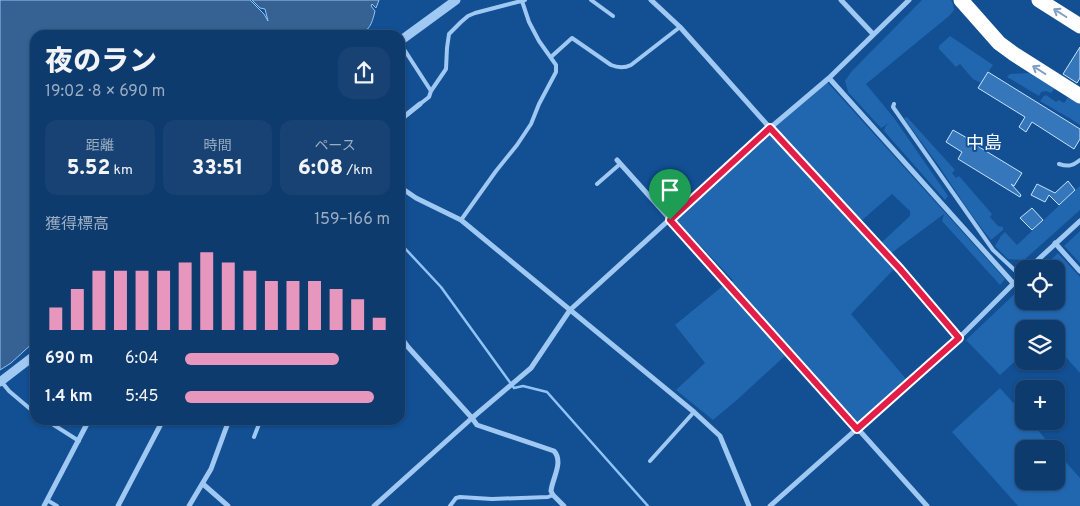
<!DOCTYPE html>
<html lang="ja">
<head>
<meta charset="utf-8">
<style>
  :root { --surface:#0e3b6e; --page:#174273; --text:#f1f3f6; --muted:#9badc2; --line:#2e5581; --accent:#e797bd }
  body { margin:0; font-family:Overpass,"Noto Sans JP",sans-serif; background:var(--page); color:var(--text); height:100vh; display:flex; flex-direction:column; font-size:19px; white-space:nowrap }
  * { box-sizing:border-box; margin:0 }
  p { font-size:16px; color:var(--muted) }
  .icon { flex:none; width:28px; height:28px; fill:none; stroke:currentColor; stroke-width:2; stroke-linecap:round; stroke-linejoin:round }
  .map { position:relative; flex:1; overflow:hidden }
  .sheet { position:absolute; left:30px; top:30px; width:375px; height:395px; display:flex; flex-direction:column; background:var(--surface); border-radius:15px; box-shadow:0 1px 4px #0004,0 0 0 1px var(--line) }
  .sheet>* { flex:none }
  .tools { position:absolute; left:1015px; top:260px; display:grid; gap:10px }
  .tools a { display:grid; place-items:center; width:50px; height:50px; border-radius:10px; background:var(--surface); box-shadow:0 1px 4px #0004,0 0 0 1px var(--line); font-size:25px }
  .pin { position:absolute; display:grid; place-items:center; width:42px; height:42px; color:#fff; margin:-51px -21px; border-radius:50% 50% 50% 0; rotate:-45deg; box-shadow:0 0 5px #0007 }
  .pin .icon { rotate:45deg }
  .round { display:grid; place-items:center; flex:none; width:52px; height:52px; border-radius:15px; background:var(--page) }
  .head { display:flex; align-items:center; justify-content:space-between; height:85px; padding:0 15px }
  h1 { font-size:28px; font-weight:800; line-height:38px }
  .stats { display:grid; grid-template-columns:repeat(3,1fr); gap:8px; height:85px; padding:5px 15px }
  .stats div { display:grid; align-content:center; border-radius:12px; background:var(--page); text-align:center }
  .stats b { font-size:21px; font-weight:800 }
  .stats small { font-size:14px; font-weight:400 }
  .stats p { font-size:14px }
  .chart { height:140px; padding:10px 15px }
  .chart p { display:flex; justify-content:space-between }
  .chart svg { width:100%; height:90px; margin-top:5px; stroke:var(--accent); stroke-width:6 }
  ul { padding:0 15px; list-style:none; font-size:16px }
  li { display:grid; grid-template-columns:80px 60px 1fr; align-items:center; height:38px }
  li i { height:12px; border-radius:6px; background:var(--accent) }
  .map>svg:first-child { display:block }
</style>
</head>
<body>
<div class="map">
<svg width="1080" height="506" viewBox="0 0 1080 506">
  <rect width="100%" height="100%" fill="#124f93"/>
  <path fill="#2167b0" d="M 922,0 L 951,0 L 953,4 L 954,10 L 949,16 L 866,84 L 894,118 L 948,196 L 945,200 L 884,131 L 885,127 L 889,123 L 881,128 L 848,92 L 845,81 L 851,72 Z
    M 950,36 L 993,65 L 981,83 L 973,79 L 960,64 L 956,67 L 939,49 L 939,46 Z
    M 1031,73 L 1055,88 L 1051,93 L 1046,91 L 1041,92 L 1039,96 L 1007,77 L 1010,74 Z
    M 827,82 L 1005,279 L 1000,285 L 942,221 L 944,214 L 890,254 L 881,243 L 910,216 L 910,211 L 892,194 L 860,222 L 774,128 Z
    M 1046,95 L 1056,102 L 1059,100 L 1064,103 L 1069,96 L 1080,103 L 1080,125 C 1067,116 1053,109 1040,101 L 1044,96 Z
    M 907,117 L 955,170 L 952,173 L 956,178 L 959,176 L 992,214 L 990,217 L 998,226 L 1003,227 L 1003,230 L 991,240 C 972,217 957,193 941,169 C 929,152 916,135 904,118 Z
    M 770,133 L 894,269 L 851,314 L 906,379 L 858,423 L 730,284 L 733,280 L 676,220 Z
    M 1080,186 L 1080,210 L 1024,260 L 1008,259 L 995,246 L 1001,236 L 1005,232 L 1017,245 Z
    M 1080,231 L 1080,263 L 1064,246 Z
    M 1058,253 L 1080,277 L 1080,373 L 1056,346 L 1056,329 L 1024,329 L 1024,353 L 1000,375 L 966,340 L 1024,285 L 1024,301 L 1056,301 L 1056,269 L 1041,269 Z
    M 724,285 L 787,354 L 738,399 L 713,420 L 676,390 L 705,363 L 675,325 Z
    M 1000,388 L 1024,415 L 1024,421 L 1030,421 L 1054,449 L 1024,449 L 1024,481 L 1056,481 L 1056,451 L 1080,478 L 1080,506 L 1018,506 L 952,432 Z"/>
  <path fill="#356293" stroke="#91c4f6" d="M 0,0 L 250,0 L 264,14 L 268,21 L 265,9 L 260,8 L 252,0 L 379,0 L 376,8 L 372,4 L 371,6 L 375,11 C 373,19 371,29 362,33 L 360,32 L 357,35 L 35,35 L 35,341 L 11,363 L 0,370 Z"/>
  <g fill="none" stroke-linecap="round" stroke-linejoin="round">
    <path stroke="#91c4f6" stroke-width="2.5" d="M 400,243 L 441,287 L 514,388 L 523,386 L 547,392 L 648,506"/>
  </g>
  <path fill="#3676ba" stroke="#c7e2fd" d="M 1080,47 L 1080,78 L 1077,83 L 1063,74 Z
    M 988,72 L 1080,129 L 1080,139 L 1074,149 L 1032,122 L 1026,132 L 1019,127 L 1025,117 L 978,88 Z
    M 953,130 L 967,138 L 966,139 L 1022,173 L 1014,186 L 1011,184 L 1021,195 L 1020,197 L 958,159 L 962,152 L 946,142 Z
    M 1068,181 L 1075,190 L 1059,205 L 1049,195 L 1045,202 L 1031,195 L 1037,184 L 1055,193 Z
    M 1032,208 L 1043,220 L 1032,230 L 1020,218 Z"/>
  <g fill="none" stroke-linecap="round" stroke-linejoin="round">
    <path stroke="#9fc8f2" stroke-width="4" d="M 591,0 L 613,16
      M 400,43 L 431,91
      M 551,57 L 572,38 L 611,65 C 618,68 625,68 631,65 L 680,27
      M 420,104 L 429,97 L 431,91 L 446,69 L 447,48 L 449,34 L 461,22 L 468,16 L 475,13 L 525,0
      M 894,104 L 893,107 L 993,250 L 1021,276
      M 1059,164 C 1068,167 1073,166 1080,160
      M 597,184 L 620,164
      M 461,220 L 496,171 L 517,145 L 531,124 L 539,104 L 556,72 L 556,65 L 539,41 L 529,22 L 522,1
      M 1,381 L 9,391 L 35,413
      M 46,420 L 79,441
      M 254,437 L 259,424
      M 650,461 L 694,412
      M 47,500 L 57,506
      M 450,506 L 456,498 L 460,497 L 492,499 L 548,497 L 553,495"/>
    <path stroke="#9fc8f2" stroke-width="5" d="M 651,0 L 680,27 L 770,128 L 900,269 L 959,338
      M 841,0 L 873,34
      M 829,78 L 1013,283
      M 400,120 L 420,104
      M 617,160 L 927,506
      M 400,187 L 416,198 L 461,220 L 694,412 L 720,436 L 749,506
      M 1055,243 L 1080,271
      M 1028,269 L 1080,221
      M 400,336 L 408,347 L 472,418 L 477,425 L 554,451 C 564,462 552,479 551,491 L 553,495 L 564,506
      M 253,420 L 259,424 L 262,420
      M 203,484 L 228,506
      M 44,506 L 89,420
      M 118,506 L 163,420
      M 189,506 L 211,469 L 229,420
      M 374,506 L 472,418 L 531,368 L 570,310 L 770,128 L 829,78 L 909,0
      M 770,506 L 959,338 L 1024,273"/>
    <path stroke="#9fc8f2" stroke-width="9" d="M 400,41 L 456,0
      M 0,382 L 35,355"/>
    <path stroke="#fff" stroke-width="15" d="M 961,0 L 999,43 L 1014,54 L 1080,96
      M 1039,0 L 1080,26"/>
  </g>
  <defs><path id="oneway-shaft" d="M-6 0H5M1.5-3L5.5 0L1.5 3" fill="none" stroke-width="1.6" stroke-linecap="round" stroke-linejoin="round" transform="scale(1.25)"/></defs>
  <g stroke="#7d9ec4">
    <use href="#oneway-shaft" transform="translate(1060 13) rotate(-148)"/>
    <use href="#oneway-shaft" transform="translate(1039 70) rotate(-148)"/>
  </g>
  <g fill="none" stroke-linecap="round" stroke-linejoin="round">
    <g stroke="#fff" stroke-width="10">
      <path id="route" d="M 770,128 L 900,269 L 959,338 L 857,429 L 670,220 Z"/>
    </g>
    <use href="#route" stroke="#e11d48" stroke-width="6"/>
  </g>
  <g text-anchor="middle" dominant-baseline="central" stroke-width="4" stroke-linejoin="round" paint-order="stroke">
    <g font-size="18" fill="#fff" stroke="#124f93">
      <text x="984" y="144">中島</text>
    </g>
  </g>
</svg>
<div class="tools">
<a><svg class="icon" aria-label="locate" viewBox="0 0 24 24"><circle cx="12" cy="12" r="6"/><path d="M12 2v4M12 18v4M2 12h4M18 12h4"/></svg></a>
<a><svg class="icon" aria-label="layers" viewBox="0 0 24 24"><path d="M12 4l9 5-9 5-9-5zM3 14l9 5 9-5"/></svg></a>
<a>+</a>
<a>−</a>
</div>
<div class="pin" style="left:670px;top:220px;background:#1e9e55"><svg class="icon" aria-label="arrive" viewBox="0 0 24 24"><path d="M6 21V4h12l-3 4 3 4H6"/></svg></div>
<section class="sheet">
<div class="head"><div><h1>夜のラン</h1><p>19:02 · 8 × 690 m</p></div><a class="round"><svg class="icon" aria-label="share" viewBox="0 0 24 24"><path d="M12 15V3M7 8l5-5 5 5M5 13v7h14v-7"/></svg></a></div>
<div class="stats">
<div><p>距離</p><b>5.52<small> km</small></b></div>
<div><p>時間</p><b>33:51</b></div>
<div><p>ペース</p><b>6:08<small> /km</small></b></div>
</div>
<div class="chart"><p><span>獲得標高</span>159–166 m</p>
<svg viewBox="0 0 160 44" preserveAspectRatio="none"><path d="M5 44V33M15 44V24M25 44V15M35 44V15M45 44V15M55 44V15M65 44V11M75 44V6M85 44V11M95 44V15M105 44V20M115 44V20M125 44V20M135 44V24M145 44V29M155 44V38"/></svg>
</div>
<ul>
<li><b>690 m</b>6:04<i style="width:75%"></i></li>
<li><b>1.4 km</b>5:45<i style="width:92%"></i></li>
</ul>
</section>
</div>
</body>
</html>
